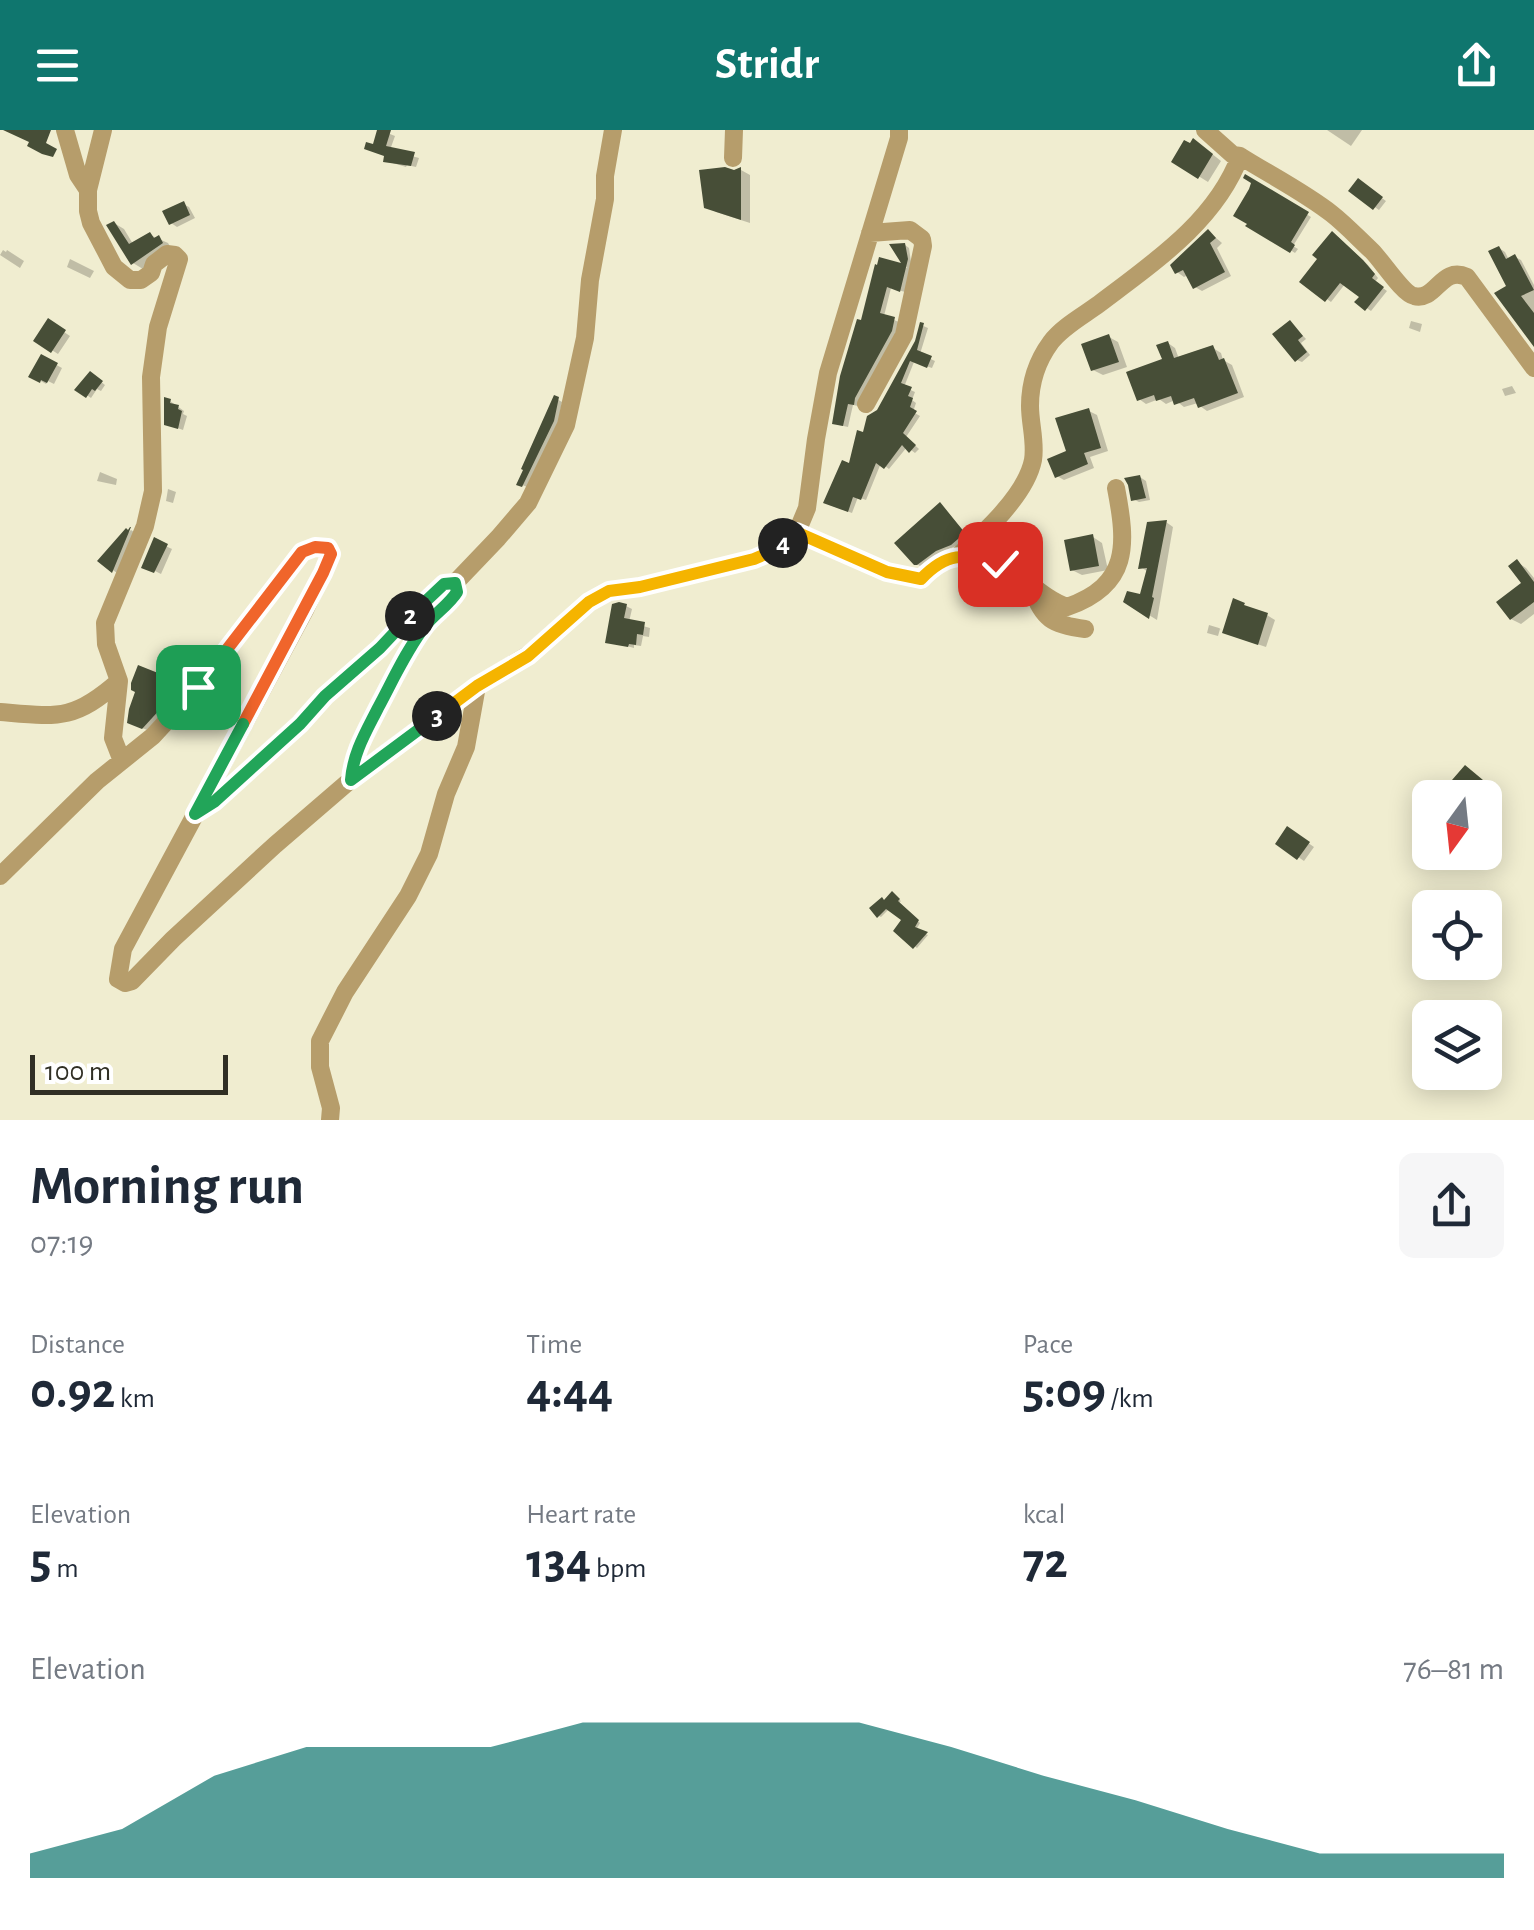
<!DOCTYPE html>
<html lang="en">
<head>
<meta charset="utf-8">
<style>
  :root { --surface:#fff; --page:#f6f6f7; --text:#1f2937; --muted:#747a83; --accent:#0f766e }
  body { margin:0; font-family:"Alegreya Sans",sans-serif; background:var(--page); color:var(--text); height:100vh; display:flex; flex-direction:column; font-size:38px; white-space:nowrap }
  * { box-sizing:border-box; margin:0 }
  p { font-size:32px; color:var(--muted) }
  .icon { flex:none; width:55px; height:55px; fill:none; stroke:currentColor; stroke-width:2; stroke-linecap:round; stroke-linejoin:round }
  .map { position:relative; height:990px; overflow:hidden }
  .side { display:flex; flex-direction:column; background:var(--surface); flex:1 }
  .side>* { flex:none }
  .needle { width:65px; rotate:195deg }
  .buttons { position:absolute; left:1412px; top:650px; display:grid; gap:20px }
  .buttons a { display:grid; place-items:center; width:90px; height:90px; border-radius:15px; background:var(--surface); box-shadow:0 5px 25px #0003; font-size:50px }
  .scale { position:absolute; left:30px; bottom:25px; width:198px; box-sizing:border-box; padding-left:10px; border:5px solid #302f24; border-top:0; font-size:28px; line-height:35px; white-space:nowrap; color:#302f24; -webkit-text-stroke:8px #fff; paint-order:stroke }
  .pin { position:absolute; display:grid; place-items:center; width:85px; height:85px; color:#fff; margin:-42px; border-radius:20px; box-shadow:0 5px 15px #0006 }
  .km { position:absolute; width:50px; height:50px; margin:-25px; border-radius:50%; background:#222; color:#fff; font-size:28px; line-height:50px; text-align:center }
  .round { display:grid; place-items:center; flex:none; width:105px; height:105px; border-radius:15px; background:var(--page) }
  .overview { display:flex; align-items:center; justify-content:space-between; height:170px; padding:0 30px }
  h1 { font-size:55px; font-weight:700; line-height:75px }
  .stats { display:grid; grid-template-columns:repeat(3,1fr); gap:15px; height:170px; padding:10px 30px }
  .stats div { display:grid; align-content:center }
  .stats b { font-size:50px; font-weight:700 }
  .stats small { font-size:28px; font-weight:400 }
  .stats p { font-size:28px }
  .chart { height:280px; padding:20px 30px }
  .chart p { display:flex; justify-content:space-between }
  .chart svg { width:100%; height:180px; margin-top:10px; fill:var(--accent); opacity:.7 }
  header { display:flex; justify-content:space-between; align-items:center; height:130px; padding:0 30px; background:var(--accent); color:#fff; font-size:45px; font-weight:700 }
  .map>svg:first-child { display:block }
</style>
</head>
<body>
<header><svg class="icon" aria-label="menu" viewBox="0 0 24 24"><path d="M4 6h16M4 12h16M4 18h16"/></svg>Stridr<svg class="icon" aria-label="share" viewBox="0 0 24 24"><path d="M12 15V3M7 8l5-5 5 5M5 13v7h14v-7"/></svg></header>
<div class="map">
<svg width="1534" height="990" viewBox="0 0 1534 990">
  <rect width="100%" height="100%" fill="#f0edd0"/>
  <path fill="#0003" d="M 380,0 L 395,6 L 390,20 L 419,28 L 416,37 L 407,35 L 406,37 L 386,31 L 387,26 L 374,17 Z
    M 1327,0 L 1362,0 L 1351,16 Z
    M 1202,16 L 1221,31 L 1208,52 L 1174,31 Z
    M 741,40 L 750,45 L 750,93 L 716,82 L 706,76 L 734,43 Z
    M 1358,51 L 1386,71 L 1379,80 L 1352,61 Z
    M 1254,52 L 1311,87 L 1293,116 L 1298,119 L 1295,123 L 1236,85 Z
    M 183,74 L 189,77 L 195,88 L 177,97 L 171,93 Z
    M 114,93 L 124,99 L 133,114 L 150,105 L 168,113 L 171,118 L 143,139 L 133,133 Z
    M 1209,102 L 1222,113 L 1217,118 L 1231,146 L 1202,161 L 1195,157 L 1188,145 L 1184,147 L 1177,142 Z
    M 1338,107 L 1368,135 L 1378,148 L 1375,152 L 1387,161 L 1371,181 L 1358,172 L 1362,166 L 1345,154 L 1331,172 L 1303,152 Z
    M 905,115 L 909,118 L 911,132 L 905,162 L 891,158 L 884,186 L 899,192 L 896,203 L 858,276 L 853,275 L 848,297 L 839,295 L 863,194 L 881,130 L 907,138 L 893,116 Z
    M 1499,118 L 1505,122 L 1509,130 L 1515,127 L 1521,130 L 1534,155 L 1534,213 L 1509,157 Z
    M 3,120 L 6,122 L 7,120 L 24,131 L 20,138 L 0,125 Z
    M 70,129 L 94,141 L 90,148 L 67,137 Z
    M 1411,191 L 1422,194 L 1420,202 L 1409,198 Z
    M 49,192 L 70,206 L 58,224 L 36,210 Z
    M 1291,193 L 1306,209 L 1301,213 L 1310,225 L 1302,232 L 1297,230 Z
    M 921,195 L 928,198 L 920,224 L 935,231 L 932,238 L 914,232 L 904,257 L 915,262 L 912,270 L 916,273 L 913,282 L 920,286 L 906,307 L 919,319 L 915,323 L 907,317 L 889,339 L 881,333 L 866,370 L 858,367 L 852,383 L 830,375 L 865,305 L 917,212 Z
    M 1109,207 L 1118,212 L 1127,237 L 1103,245 L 1093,240 Z
    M 1168,213 L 1175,218 L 1179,229 L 1213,218 L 1221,223 L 1223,230 L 1232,235 L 1244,267 L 1207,281 L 1200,276 L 1198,273 L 1184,277 L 1175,270 L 1166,274 L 1159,269 L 1146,274 L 1139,269 L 1165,230 Z
    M 42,227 L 62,238 L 54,254 L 48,251 L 46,254 L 32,246 Z
    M 91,244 L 105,255 L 101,261 L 97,259 L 91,268 L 78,259 Z
    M 1512,256 L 1516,263 L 1505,266 L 1502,259 Z
    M 555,268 L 562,272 L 558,294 L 527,357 L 520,354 Z
    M 170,271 L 184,281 L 183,284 L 187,286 L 183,300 L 167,294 Z
    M 1089,281 L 1097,285 L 1108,321 L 1090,327 L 1094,338 L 1064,350 L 1057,346 Z
    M 100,342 L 117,349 L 116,355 L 97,351 Z
    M 1140,347 L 1146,351 L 1150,370 L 1139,372 L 1133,369 Z
    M 168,359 L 176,362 L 173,373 L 166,371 Z
    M 941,375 L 968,406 L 956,416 L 941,422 L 920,436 L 915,433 Z
    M 1166,392 L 1173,397 L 1157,490 L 1126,471 L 1142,467 L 1148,442 L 1141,437 Z
    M 131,400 L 134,402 L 117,443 L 100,431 Z
    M 1093,407 L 1102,413 L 1108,440 L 1082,445 L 1072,440 Z
    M 155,411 L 172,419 L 161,444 L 145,436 Z
    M 1517,432 L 1526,438 L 1534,448 L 1534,484 L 1521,494 L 1511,489 L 1525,454 Z
    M 626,476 L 632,479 L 629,492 L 650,498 L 649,507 L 643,506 L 641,516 L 634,515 L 634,518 L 608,511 Z
    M 1267,485 L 1275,490 L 1266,517 L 1233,506 L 1220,499 L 1218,506 L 1207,503 L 1209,495 L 1219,498 L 1225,502 Z
    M 167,549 L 176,555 L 165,581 L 153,602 L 139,597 Z
    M 1471,642 L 1493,660 L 1485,669 L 1476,668 Z
    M 1288,699 L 1314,717 L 1304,731 L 1278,713 Z
    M 894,766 L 901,771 L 898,774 L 920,793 L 916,800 L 928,805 L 917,818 L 896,801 L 905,790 L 889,779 L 881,787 L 879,786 L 885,772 Z"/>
  <path fill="#474e37" d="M 3,0 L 51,0 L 46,13 L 57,19 L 53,27 L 42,24 L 27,16 L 29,12 Z
    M 377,0 L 391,0 L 386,16 L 415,22 L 411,36 L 383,32 L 384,26 L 364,19 L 366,12 L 373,14 Z
    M 1193,8 L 1213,24 L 1198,49 L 1171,32 L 1184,10 L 1190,13 Z
    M 725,37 L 734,40 L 741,37 L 741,90 L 704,78 L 699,40 Z
    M 1245,44 L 1309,82 L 1291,112 L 1295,115 L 1290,123 L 1245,96 L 1247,94 L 1233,86 L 1249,59 L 1251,53 L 1243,48 Z
    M 1358,48 L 1383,67 L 1373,80 L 1348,61 Z
    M 184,71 L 190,85 L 169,95 L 162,81 Z
    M 114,91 L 129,114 L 150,102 L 154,108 L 159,105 L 163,113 L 131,135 L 106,95 Z
    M 1208,99 L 1216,108 L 1210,113 L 1225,142 L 1193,159 L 1183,140 L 1175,144 L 1170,135 Z
    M 1332,101 L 1363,130 L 1375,144 L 1372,148 L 1384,157 L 1365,181 L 1354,172 L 1359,167 L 1340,153 L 1325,172 L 1299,152 L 1317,129 L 1312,125 Z
    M 905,113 L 908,129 L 900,162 L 887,157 L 880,183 L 895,187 L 892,201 L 855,268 L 854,275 L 848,274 L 843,296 L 832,294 L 840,246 L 857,189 L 861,190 L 875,134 L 877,135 L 879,127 L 901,133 L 889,114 Z
    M 1499,116 L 1506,129 L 1515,124 L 1534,160 L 1521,166 L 1534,183 L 1534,217 L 1494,163 L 1506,156 L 1488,121 Z
    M 48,188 L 66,200 L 51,223 L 33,211 Z
    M 1290,190 L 1303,206 L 1298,210 L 1307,222 L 1295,232 L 1272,204 Z
    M 920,192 L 924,193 L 917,220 L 932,226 L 927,238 L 910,231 L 901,253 L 912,257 L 908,266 L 913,268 L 910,277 L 917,281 L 903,303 L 916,315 L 909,323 L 902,315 L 884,339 L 876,333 L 861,370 L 853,367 L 848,382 L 823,373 L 842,330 L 849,333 L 857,300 L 863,302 L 867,286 L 877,280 L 915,211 Z
    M 1109,204 L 1119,232 L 1091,241 L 1081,214 Z
    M 1168,211 L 1174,228 L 1213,215 L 1219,230 L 1224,228 L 1238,263 L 1198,278 L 1194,268 L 1174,275 L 1171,266 L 1156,271 L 1154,265 L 1137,271 L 1126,242 L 1162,229 L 1156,215 Z
    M 41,224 L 58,233 L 47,253 L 41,250 L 40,253 L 28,247 Z
    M 90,241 L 103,251 L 95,261 L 92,259 L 86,268 L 74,260 Z
    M 554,265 L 559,267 L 554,291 L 522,357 L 516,355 L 523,340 L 521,339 Z
    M 164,267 L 171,269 L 170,273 L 179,275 L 178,279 L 182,281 L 178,299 L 164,295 Z
    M 1089,278 L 1101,318 L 1084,323 L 1088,334 L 1055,348 L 1047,329 L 1066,321 L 1055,288 Z
    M 1140,345 L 1146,368 L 1131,371 L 1128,355 L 1124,348 Z
    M 940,372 L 965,403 L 951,415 L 936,421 L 917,435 L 914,435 L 894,413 Z
    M 1167,390 L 1152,467 L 1154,468 L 1149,489 L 1123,472 L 1127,461 L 1140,464 L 1147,438 L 1138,439 L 1147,392 Z
    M 130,397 L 131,397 L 112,443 L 97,431 L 126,398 L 128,400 Z
    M 1093,404 L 1099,436 L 1070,441 L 1064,410 Z
    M 154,407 L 168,414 L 154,443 L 141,438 Z
    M 1517,429 L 1534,452 L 1534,472 L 1510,490 L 1496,472 L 1521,453 L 1508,436 Z
    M 1233,468 L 1245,473 L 1244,475 L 1268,483 L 1258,515 L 1222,503 Z
    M 619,472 L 627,474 L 624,488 L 645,492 L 643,505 L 637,504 L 636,515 L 629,514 L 628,517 L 605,513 L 612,474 Z
    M 138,535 L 168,547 L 157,574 L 163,576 L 142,599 L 127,593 L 129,579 L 135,562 L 131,560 L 131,553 Z
    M 1465,635 L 1489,655 L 1478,668 L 1472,668 L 1452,650 Z
    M 1287,696 L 1310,712 L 1297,730 L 1275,714 Z
    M 892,761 L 900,769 L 898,771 L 919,790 L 915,797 L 928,802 L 913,819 L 893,801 L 901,790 L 886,779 L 877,788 L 869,778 L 882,767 L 884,770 Z"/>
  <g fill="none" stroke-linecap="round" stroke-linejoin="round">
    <path stroke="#b69d6b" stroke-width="18" d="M 65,0 L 78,45 L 88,60
      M 103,0 L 88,60 L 88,81 L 91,93 L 114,137 L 130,150 L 141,150 L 151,143 L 154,134 L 167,124 L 175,125 L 179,129 L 158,197 L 151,247 L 153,361 L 145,396 L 105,493 L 106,514 L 119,551 L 113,608 L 122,631
      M 1205,0 L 1233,25 L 1240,26 C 1270,45 1304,62 1332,84 C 1346,95 1359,109 1372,121 C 1382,131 1403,164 1414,166 C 1436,172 1441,135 1467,147 L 1534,238
      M 733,28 L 734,0
      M 866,274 L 904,205 L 923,116 L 922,109 L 910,100 L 870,103
      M 797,402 L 887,442 L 921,449 C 943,427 955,422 985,430 C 996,433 1005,436 1014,442 C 1032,455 1047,470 1067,477 C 1130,455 1127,415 1116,358
      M 958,426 C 984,403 1026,365 1033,330 C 1036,312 1030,294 1030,276 C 1030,252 1037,231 1051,212 C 1062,197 1084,185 1099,174 C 1153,133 1216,91 1240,26
      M 455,453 L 498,408 L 528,373 L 566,295 L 585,208 L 590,150 L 605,69 L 605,46 L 613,0
      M 1032,458 C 1042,489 1053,495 1085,499
      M 0,582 C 58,587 74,591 119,551
      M 200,681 L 214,672 L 300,593 L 325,566 L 380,518 L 444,454 L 455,453 L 457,462 C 449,475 434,484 425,496 C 406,521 393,550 378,578 C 366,602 353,623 351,650
      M 0,746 L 97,651 L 153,606 L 198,557 L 302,422 L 315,417 L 327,418 L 331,424 L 305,480 L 123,819 L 118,849 L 125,853 L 132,851 L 173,809 L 275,715 L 354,647 L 477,556 L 528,525 L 589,472 L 609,461 L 640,457 L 753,429 L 775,420 L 797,402 L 807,378 L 816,309 L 828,243 L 899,8 L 899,0
      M 330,990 L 331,978 L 320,937 L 320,911 L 345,862 L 408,766 L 429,724 L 446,664 L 466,617 L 477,556"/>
  </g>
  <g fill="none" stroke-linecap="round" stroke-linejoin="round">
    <g stroke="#fff" stroke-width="20">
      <path id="split-1" d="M 198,557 L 302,422 L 315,417 L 328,418 L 331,424 L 323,443 L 243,594"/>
    </g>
    <g stroke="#fff" stroke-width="20">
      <path id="split-2" d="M 243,594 L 195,684 L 214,672 L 300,594 L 325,566 L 380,518 L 410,486"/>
    </g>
    <g stroke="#fff" stroke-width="20">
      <path id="split-3" d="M 410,486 L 444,454 L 455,453 L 457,462 C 449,475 434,484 425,496 C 406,521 393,550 378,578 C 366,602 353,623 351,650 L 437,586"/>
    </g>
    <g stroke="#fff" stroke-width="20">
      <path id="split-4" d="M 437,586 L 477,556 L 528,526 L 589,472 L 609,461 L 640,457 L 754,429 L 775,420 L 783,413"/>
    </g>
    <g stroke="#fff" stroke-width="20">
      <path id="split-5" d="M 783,413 L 796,402 L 887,442 L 921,449 C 949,420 964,425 1000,434"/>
    </g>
    <use href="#split-1" stroke="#f0652b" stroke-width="12"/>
    <use href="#split-2" stroke="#22a559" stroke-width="12"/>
    <use href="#split-3" stroke="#22a559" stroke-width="12"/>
    <use href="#split-4" stroke="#f5b400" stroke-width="12"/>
    <use href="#split-5" stroke="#f5b400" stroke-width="12"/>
  </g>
</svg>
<div class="buttons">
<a><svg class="needle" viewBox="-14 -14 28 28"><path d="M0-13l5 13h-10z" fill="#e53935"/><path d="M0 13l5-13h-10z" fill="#747a83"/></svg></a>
<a><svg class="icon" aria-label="locate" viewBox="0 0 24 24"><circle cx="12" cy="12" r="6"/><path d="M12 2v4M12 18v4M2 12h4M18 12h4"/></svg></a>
<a><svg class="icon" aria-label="layers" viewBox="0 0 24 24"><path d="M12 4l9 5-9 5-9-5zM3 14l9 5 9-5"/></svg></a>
</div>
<div class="scale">100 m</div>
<div class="pin" style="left:198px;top:557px;background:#1e9e55"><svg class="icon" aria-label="arrive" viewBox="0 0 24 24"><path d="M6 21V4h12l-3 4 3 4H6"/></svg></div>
<div class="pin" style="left:1000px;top:434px;background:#d93025"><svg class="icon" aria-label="check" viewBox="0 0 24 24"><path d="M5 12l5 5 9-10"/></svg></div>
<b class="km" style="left:410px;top:486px">2</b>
<b class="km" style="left:437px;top:586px">3</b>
<b class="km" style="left:783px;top:413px">4</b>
</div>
<section class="side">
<div class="overview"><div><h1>Morning run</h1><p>07:19</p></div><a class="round"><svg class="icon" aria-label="share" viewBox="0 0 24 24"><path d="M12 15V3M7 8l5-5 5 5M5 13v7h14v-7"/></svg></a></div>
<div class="stats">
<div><p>Distance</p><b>0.92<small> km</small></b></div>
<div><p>Time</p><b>4:44</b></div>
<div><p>Pace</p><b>5:09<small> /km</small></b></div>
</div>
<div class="stats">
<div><p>Elevation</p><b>5<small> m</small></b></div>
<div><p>Heart rate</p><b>134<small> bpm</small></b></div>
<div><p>kcal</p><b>72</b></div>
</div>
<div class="chart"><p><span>Elevation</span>76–81 m</p>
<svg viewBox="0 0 160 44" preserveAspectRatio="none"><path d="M0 44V38L10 32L20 19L30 12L40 12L50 12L60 6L70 6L80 6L90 6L100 12L110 19L120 25L130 32L140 38L150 38L160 38V44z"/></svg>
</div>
</section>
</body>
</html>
